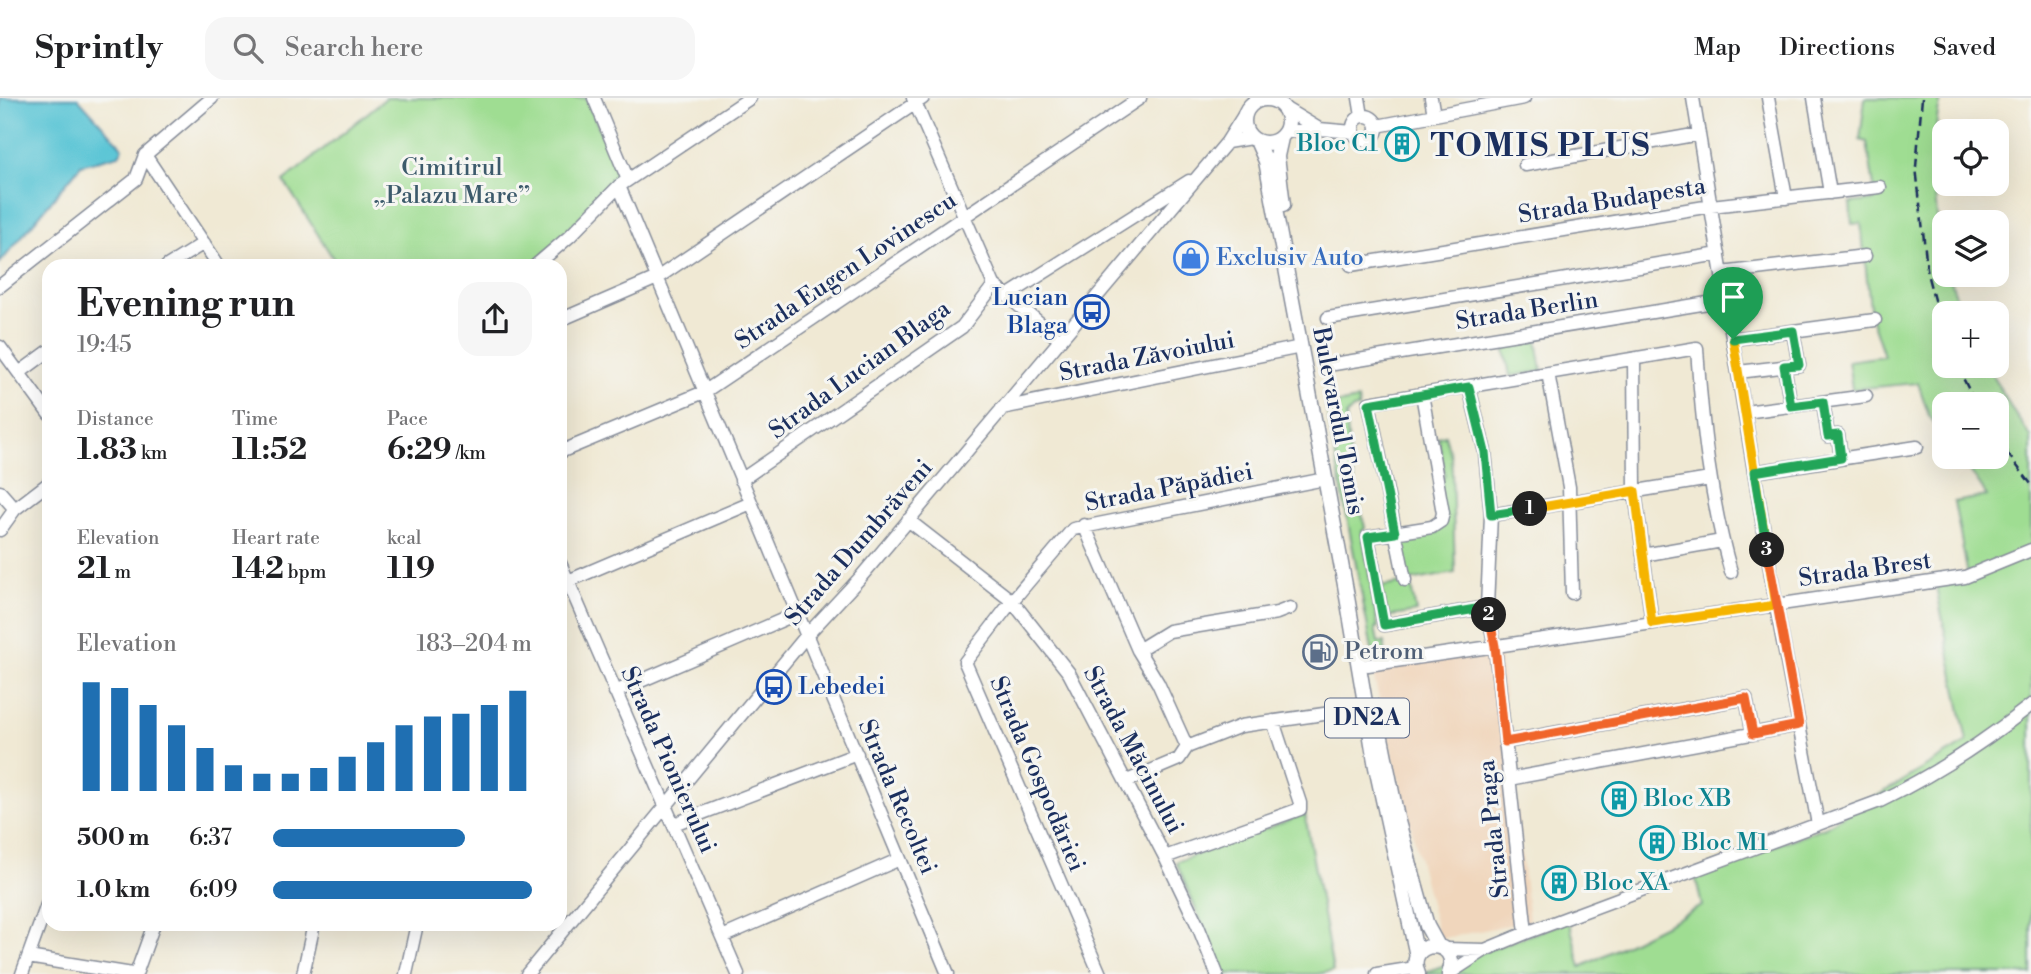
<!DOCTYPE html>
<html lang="en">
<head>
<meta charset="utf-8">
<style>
  :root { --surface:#fff; --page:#f6f6f6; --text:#202124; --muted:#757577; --line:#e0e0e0; --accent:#1f6fb2 }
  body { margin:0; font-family:"Libre Bodoni",serif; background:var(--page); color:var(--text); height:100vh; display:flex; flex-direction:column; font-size:26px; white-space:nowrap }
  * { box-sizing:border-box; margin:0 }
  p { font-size:23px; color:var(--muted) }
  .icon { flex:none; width:38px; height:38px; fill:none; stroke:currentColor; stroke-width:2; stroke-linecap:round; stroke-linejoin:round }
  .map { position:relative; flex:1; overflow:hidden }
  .panel { position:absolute; left:42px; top:161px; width:525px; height:672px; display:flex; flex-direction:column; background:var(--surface); border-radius:21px; box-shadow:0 7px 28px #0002 }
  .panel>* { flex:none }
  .controls { position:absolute; left:1932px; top:21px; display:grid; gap:14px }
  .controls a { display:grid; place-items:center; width:77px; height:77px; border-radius:14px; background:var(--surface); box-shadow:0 7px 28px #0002; font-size:35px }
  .pin { position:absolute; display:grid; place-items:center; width:60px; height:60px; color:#fff; margin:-72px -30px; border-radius:50% 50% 50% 0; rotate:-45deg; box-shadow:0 0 7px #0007 }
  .pin .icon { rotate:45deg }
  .km { position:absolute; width:35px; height:35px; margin:-18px; border-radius:50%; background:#222; color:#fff; font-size:19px; line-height:35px; text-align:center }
  .round { display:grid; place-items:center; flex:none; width:74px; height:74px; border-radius:21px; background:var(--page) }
  .overview { display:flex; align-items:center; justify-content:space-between; height:119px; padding:0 35px }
  h1 { font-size:38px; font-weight:800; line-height:52px }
  .stats { display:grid; grid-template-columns:repeat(3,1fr); gap:10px; height:119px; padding:7px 35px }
  .stats div { display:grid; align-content:center }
  .stats b { font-size:30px; font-weight:800 }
  .stats small { font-size:19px; font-weight:400 }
  .stats p { font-size:19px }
  .chart { height:196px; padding:14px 35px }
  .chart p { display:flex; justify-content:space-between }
  .chart svg { width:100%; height:126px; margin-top:7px; stroke:var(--accent); stroke-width:6 }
  ul { padding:0 35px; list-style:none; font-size:23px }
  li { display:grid; grid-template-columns:112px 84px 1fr; align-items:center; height:52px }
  li i { height:18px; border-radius:9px; background:var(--accent) }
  header { display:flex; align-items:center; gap:42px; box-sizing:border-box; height:98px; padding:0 35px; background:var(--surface); border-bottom:2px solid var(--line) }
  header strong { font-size:33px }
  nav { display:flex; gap:38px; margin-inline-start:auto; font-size:24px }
  .search { width:490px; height:63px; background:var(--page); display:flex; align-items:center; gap:18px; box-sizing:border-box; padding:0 24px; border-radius:21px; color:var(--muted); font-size:26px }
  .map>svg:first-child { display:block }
</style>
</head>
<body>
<header>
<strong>Sprintly</strong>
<div class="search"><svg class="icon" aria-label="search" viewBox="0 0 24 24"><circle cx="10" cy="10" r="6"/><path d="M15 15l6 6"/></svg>Search here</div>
<nav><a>Map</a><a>Directions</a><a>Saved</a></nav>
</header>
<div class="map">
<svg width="2031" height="876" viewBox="0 0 2031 876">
  <rect width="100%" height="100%" fill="#f6f6f2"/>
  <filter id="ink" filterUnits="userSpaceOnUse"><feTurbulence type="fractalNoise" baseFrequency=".0143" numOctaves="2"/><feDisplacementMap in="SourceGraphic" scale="14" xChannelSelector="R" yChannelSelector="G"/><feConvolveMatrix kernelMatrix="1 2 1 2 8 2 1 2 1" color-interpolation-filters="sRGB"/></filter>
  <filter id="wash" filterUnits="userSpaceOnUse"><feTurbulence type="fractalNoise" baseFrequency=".00686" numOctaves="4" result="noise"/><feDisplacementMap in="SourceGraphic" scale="28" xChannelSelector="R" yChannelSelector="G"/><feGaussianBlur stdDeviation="1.57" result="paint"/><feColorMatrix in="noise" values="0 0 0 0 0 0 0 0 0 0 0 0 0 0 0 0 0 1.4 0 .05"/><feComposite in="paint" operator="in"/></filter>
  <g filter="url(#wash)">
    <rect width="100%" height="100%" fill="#f0e9d4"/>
    <path fill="#f0d6bc" d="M 1499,551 L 1529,823 L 1439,841 L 1371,569 Z"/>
    <path fill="#9fdd92" stroke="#5d8678" stroke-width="2" d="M 386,0 L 586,0 L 621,81 L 532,168 L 338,168 L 284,83 Z
      M 1865,0 L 1941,0 C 1930,46 1934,92 1939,138 C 1940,152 1944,163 1944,177 L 1949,177 L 1962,215 L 1944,215 L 1944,268 L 1987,268 L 2014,315 L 2031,339 L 2031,876 L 1420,876 L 1569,823 L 1581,869 L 1702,808 L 1695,777 L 1825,729 L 1967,644 L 1936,488 L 1969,483 L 1954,404 L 1987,398 L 1961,359 L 1997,359 L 1997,306 L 1944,306 L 1944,337 L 1929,318 L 1918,285 L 1852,291 L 1848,263 L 1884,258 L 1871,219 L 1861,125 L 1852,126 L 1850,105 L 1876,102 L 1867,44 L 1860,42 Z
      M 1537,242 L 1542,273 L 1510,278 L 1504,246 Z
      M 1358,302 L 1359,310 L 1353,311 L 1346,318 L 1350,361 L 1365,430 L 1362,433 L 1378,529 L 1375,530 L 1378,544 L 1384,544 L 1386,557 L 1377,559 L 1373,557 L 1326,308 Z
      M 1445,337 L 1451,359 L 1452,375 L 1455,475 L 1410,483 L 1416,514 L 1387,519 L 1380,489 L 1408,484 L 1399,438 L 1438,434 L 1441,383 L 1445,377 L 1438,339 Z
      M 1305,716 L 1333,873 L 1317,876 L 1223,876 L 1176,764 Z"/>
    <path fill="#5ac5d5" stroke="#3a7a9a" stroke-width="2" d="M 0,0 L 78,0 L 123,50 L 119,57 L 81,67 L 0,165 Z"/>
  </g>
  <g filter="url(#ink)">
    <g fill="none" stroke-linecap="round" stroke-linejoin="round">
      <g stroke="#868c99" stroke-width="15">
        <path id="minor" d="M 594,0 L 628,82
          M 913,0 L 994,187 L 1059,241
          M 1359,0 L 1362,18
          M 1431,0 L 1434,17
          M 1693,0 L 1776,507 L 1818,726
          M 1768,0 L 1786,100
          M 1814,0 L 1830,95
          M 1284,10 L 1319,31 L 1353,34
          M1353 30a12 12 0 1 1 24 0a12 12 0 1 1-24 0Z
          M 1377,28 L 1524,0
          M 1285,34 L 1318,31
          M 1227,44 L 1251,40
          M 145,57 L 219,168
          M 145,57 L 212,0
          M 1525,67 L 1699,36
          M 619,88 L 948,876
          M 1351,167 L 1711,108 L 1880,89
          M 167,168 L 204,145
          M 535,168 L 570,138 L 619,88 L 750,0
          M 1722,175 L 1865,158
          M 0,188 L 136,81 L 145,57
          M 1007,198 L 1189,83
          M 1328,220 L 1719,156
          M 560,222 L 657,180 L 923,0
          M 1733,241 L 1875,222
          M 0,249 L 49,316
          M 1634,261 L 1635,393 L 1652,525
          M 1334,266 L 1726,202
          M 1784,268 L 1791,308
          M 1738,274 L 1799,267 L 1793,233
          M 19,275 L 49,253
          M 1548,275 L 1569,389 L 1572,495
          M 1469,289 L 1485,354 L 1491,417 L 1487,509 L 1495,549 L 1526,835
          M 1422,296 L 1443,415 L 1441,423 L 1432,429 L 1368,439 L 1384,527 L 1487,509
          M 1823,304 L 1828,338 L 1838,337 L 1841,360
          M 1002,310 L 1301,249
          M 1745,314 L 1866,298
          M 560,354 L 704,294 L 1140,0
          M 1754,374 L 1917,349
          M 741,382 L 962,229 L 994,187
          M 0,394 L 15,411
          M 1491,417 L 1710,381
          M 908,422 L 1012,503 L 1069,575 L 1165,759 L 1198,828 L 1217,876
          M 1084,427 L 1138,552 L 1158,585 L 1187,649
          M 0,432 L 15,411 L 49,385
          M 1643,457 L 1722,443
          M 560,465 L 738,876
          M 1405,482 L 1369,305 L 1697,250 C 1702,326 1710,401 1731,474
          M 568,483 L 751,405
          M 1138,552 L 1169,533 L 1277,515 L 1290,510
          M 1368,567 L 1965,479 L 2031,452
          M 615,594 L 796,516
          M 1505,644 L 1746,600 L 1753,636
          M 1509,681 L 1799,627
          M 1127,683 L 1179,661 L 1187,649 L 1241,628 L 1365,610
          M 674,726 L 857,656
          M 1165,759 L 1300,711 L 1300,705 L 1273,623
          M 722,839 L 900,761
          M 1445,851 L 1485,852
          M 28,859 L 132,876
          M 1450,875 L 1485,852 L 1526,835 L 1880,703 C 1934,677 1984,644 2031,607
          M 22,876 L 49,801
          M 136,876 L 154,826
          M 303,876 L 314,826
          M 406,876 L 417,826
          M 527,876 L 807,537 L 859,481 L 1227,44 L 1244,17
          M 1100,876 L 965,564 L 1012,503 L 1073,431 L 1325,381
          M 1377,876 L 1415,870"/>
      </g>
      <g stroke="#868c99" stroke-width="17">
        <path id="major" d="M1244 23a22 22 0 1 1 44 0a22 22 0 1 1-44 0Z
          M 1281,40 L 1277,58 L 1283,107
          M 1258,45 L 1266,63 L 1345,487 L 1376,669 L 1417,858
          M 1375,609 L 1397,720 L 1427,828 L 1438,848
          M 1418,876 C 1403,840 1463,838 1449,876"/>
      </g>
      <use href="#minor" stroke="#fff" stroke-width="12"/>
      <use href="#major" stroke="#fff" stroke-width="14"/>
      <path stroke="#1b2f5e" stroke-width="2.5" stroke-dasharray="10 5" stroke-linecap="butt" d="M 1922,0 L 1916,69 L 1928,179 L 1944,240
        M 1957,268 L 1976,306
        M 1997,342 L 2031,386"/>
    </g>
  </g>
  <g fill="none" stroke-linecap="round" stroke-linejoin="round" filter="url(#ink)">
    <g stroke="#fff" stroke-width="14">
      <path id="split-1" d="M 1530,411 L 1635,393 L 1652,525 L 1776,507 L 1733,241"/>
    </g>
    <g stroke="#fff" stroke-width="14">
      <path id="split-2" d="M 1489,517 L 1487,509 L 1384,527 L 1368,439 L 1395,435 L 1369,306 L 1469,289 L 1485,354 L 1491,417 L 1530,411"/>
    </g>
    <g stroke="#fff" stroke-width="14">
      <path id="split-3" d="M 1489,517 L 1495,548 L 1505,644 L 1746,600 L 1753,636 L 1799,627 L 1767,452"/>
    </g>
    <g stroke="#fff" stroke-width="14">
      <path id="split-4" d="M 1733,241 L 1793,233 L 1799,267 L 1784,268 L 1791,308 L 1823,304 L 1828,338 L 1838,337 L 1841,360 L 1754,374 L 1767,452"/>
    </g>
    <use href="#split-1" stroke="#f5b400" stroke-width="9"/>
    <use href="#split-2" stroke="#22a559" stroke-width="9"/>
    <use href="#split-3" stroke="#f0652b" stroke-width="9"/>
    <use href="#split-4" stroke="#22a559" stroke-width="9"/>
  </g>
  <defs>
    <g id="building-ring" transform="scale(1.75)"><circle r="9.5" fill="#f6f6f2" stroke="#0f9aa8" stroke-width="1.5"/><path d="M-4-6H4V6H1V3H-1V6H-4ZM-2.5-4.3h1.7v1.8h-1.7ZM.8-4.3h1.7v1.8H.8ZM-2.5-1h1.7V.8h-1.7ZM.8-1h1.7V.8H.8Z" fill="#0f9aa8"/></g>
    <g id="shop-ring" transform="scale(1.75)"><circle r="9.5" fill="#f6f6f2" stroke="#3f7fe0" stroke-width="1.5"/><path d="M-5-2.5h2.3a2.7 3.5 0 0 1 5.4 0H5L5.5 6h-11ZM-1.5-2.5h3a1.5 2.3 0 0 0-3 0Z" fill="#3f7fe0"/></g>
    <g id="bus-ring" transform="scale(1.75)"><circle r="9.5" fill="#f6f6f2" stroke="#1a4fb4" stroke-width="1.5"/><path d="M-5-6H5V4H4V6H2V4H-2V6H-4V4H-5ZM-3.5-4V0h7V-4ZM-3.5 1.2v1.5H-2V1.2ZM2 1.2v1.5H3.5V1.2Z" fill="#1a4fb4"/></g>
    <g id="fuel-ring" transform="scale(1.75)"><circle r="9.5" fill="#f6f6f2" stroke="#5c6f8a" stroke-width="1.5"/><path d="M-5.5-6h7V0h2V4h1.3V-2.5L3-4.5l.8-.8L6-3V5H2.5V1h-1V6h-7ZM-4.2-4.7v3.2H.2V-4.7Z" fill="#5c6f8a"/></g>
  </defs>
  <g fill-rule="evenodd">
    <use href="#building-ring" x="1402" y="46"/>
    <use href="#shop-ring" x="1191" y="160"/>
    <use href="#bus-ring" x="1092" y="214"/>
    <use href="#fuel-ring" x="1320" y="554"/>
    <use href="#bus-ring" x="774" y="589"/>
    <use href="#building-ring" x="1619" y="701"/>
    <use href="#building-ring" x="1657" y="745"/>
    <use href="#building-ring" x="1559" y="785"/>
  </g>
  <g text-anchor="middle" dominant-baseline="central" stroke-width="6" stroke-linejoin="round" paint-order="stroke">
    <rect fill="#f6f6f2" stroke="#5d6b8a" stroke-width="2" x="1325" y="600.5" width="84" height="39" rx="5"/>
    <g font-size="23" font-weight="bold" fill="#1b2f5e">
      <text x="1367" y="620">DN2A</text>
    </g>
    <g font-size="24" fill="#0d838f" stroke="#f6f6f2" text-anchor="start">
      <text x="1378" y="46" text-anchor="end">Bloc C1</text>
      <text x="1644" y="701">Bloc XB</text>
      <text x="1682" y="745">Bloc M1</text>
      <text x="1584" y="785">Bloc XA</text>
    </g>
    <g font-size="24" fill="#3c5a6b" stroke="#f6f6f2">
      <text x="452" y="70">Cimitirul<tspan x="452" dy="28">„Palazu Mare”</tspan></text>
    </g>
    <g font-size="24" fill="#1b2f5e" stroke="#f6f6f2">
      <text transform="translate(1612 103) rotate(-9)">Strada Budapesta</text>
      <text transform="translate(846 173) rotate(-34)">Strada Eugen Lovinescu</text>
      <text transform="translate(1527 213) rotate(-9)">Strada Berlin</text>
      <text transform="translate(1147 259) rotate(-11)">Strada Zăvoiului</text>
      <text transform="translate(860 272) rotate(-36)">Strada Lucian Blaga</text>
      <text transform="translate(1338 323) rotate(79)">Bulevardul Tomis</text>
      <text transform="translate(1169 390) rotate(-11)">Strada Păpădiei</text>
      <text transform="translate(859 445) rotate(-49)">Strada Dumbrăveni</text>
      <text transform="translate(1865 472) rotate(-8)">Strada Brest</text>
      <text transform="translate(1133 652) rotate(62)">Strada Măcinului</text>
      <text transform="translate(668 662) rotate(66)">Strada Pionierului</text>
      <text transform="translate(1037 676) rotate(67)">Strada Gospodăriei</text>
      <text transform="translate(897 699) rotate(67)">Strada Recoltei</text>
      <text transform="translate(1494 731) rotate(-96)">Strada Praga</text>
    </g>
    <g font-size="24" fill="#366cbe" stroke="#f6f6f2" text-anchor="start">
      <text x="1216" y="160">Exclusiv Auto</text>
    </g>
    <g font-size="24" fill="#164399" stroke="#f6f6f2" text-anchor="end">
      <text x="1068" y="200">Lucian<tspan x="1068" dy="28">Blaga</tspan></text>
      <text x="798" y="589" text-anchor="start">Lebedei</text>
    </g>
    <g font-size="24" fill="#4e5e75" stroke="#f6f6f2" text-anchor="start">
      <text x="1344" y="554">Petrom</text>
    </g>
    <g font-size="32" font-weight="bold" letter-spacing="2" fill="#1b2f5e" stroke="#f6f6f2">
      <text x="1541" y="48">TOMIS PLUS</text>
    </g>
  </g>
</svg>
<div class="controls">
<a><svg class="icon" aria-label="locate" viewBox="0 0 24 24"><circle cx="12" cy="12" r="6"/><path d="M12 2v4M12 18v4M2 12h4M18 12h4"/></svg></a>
<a><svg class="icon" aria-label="layers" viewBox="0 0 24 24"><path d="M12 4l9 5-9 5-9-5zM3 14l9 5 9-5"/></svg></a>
<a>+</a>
<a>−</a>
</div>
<div class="pin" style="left:1733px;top:241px;background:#1e9e55"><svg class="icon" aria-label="arrive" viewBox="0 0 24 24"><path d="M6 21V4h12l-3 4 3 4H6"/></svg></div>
<b class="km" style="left:1530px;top:411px">1</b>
<b class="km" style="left:1489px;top:517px">2</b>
<b class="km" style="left:1767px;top:452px">3</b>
<section class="panel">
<div class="overview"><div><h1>Evening run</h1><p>19:45</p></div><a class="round"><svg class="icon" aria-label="share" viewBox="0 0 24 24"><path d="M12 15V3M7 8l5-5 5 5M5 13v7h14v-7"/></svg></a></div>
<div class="stats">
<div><p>Distance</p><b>1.83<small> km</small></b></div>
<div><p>Time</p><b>11:52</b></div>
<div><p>Pace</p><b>6:29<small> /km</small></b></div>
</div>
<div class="stats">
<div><p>Elevation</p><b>21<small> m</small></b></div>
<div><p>Heart rate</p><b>142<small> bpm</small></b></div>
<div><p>kcal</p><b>119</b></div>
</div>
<div class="chart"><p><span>Elevation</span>183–204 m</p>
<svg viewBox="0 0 160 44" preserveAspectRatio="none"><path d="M5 44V6M15 44V8M25 44V14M35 44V21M45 44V29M55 44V35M65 44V38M75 44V38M85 44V36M95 44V32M105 44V27M115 44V21M125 44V18M135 44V17M145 44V14M155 44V9"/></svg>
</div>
<ul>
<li><b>500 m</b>6:37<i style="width:74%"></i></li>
<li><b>1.0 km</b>6:09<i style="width:100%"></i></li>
</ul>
</section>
</div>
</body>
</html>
